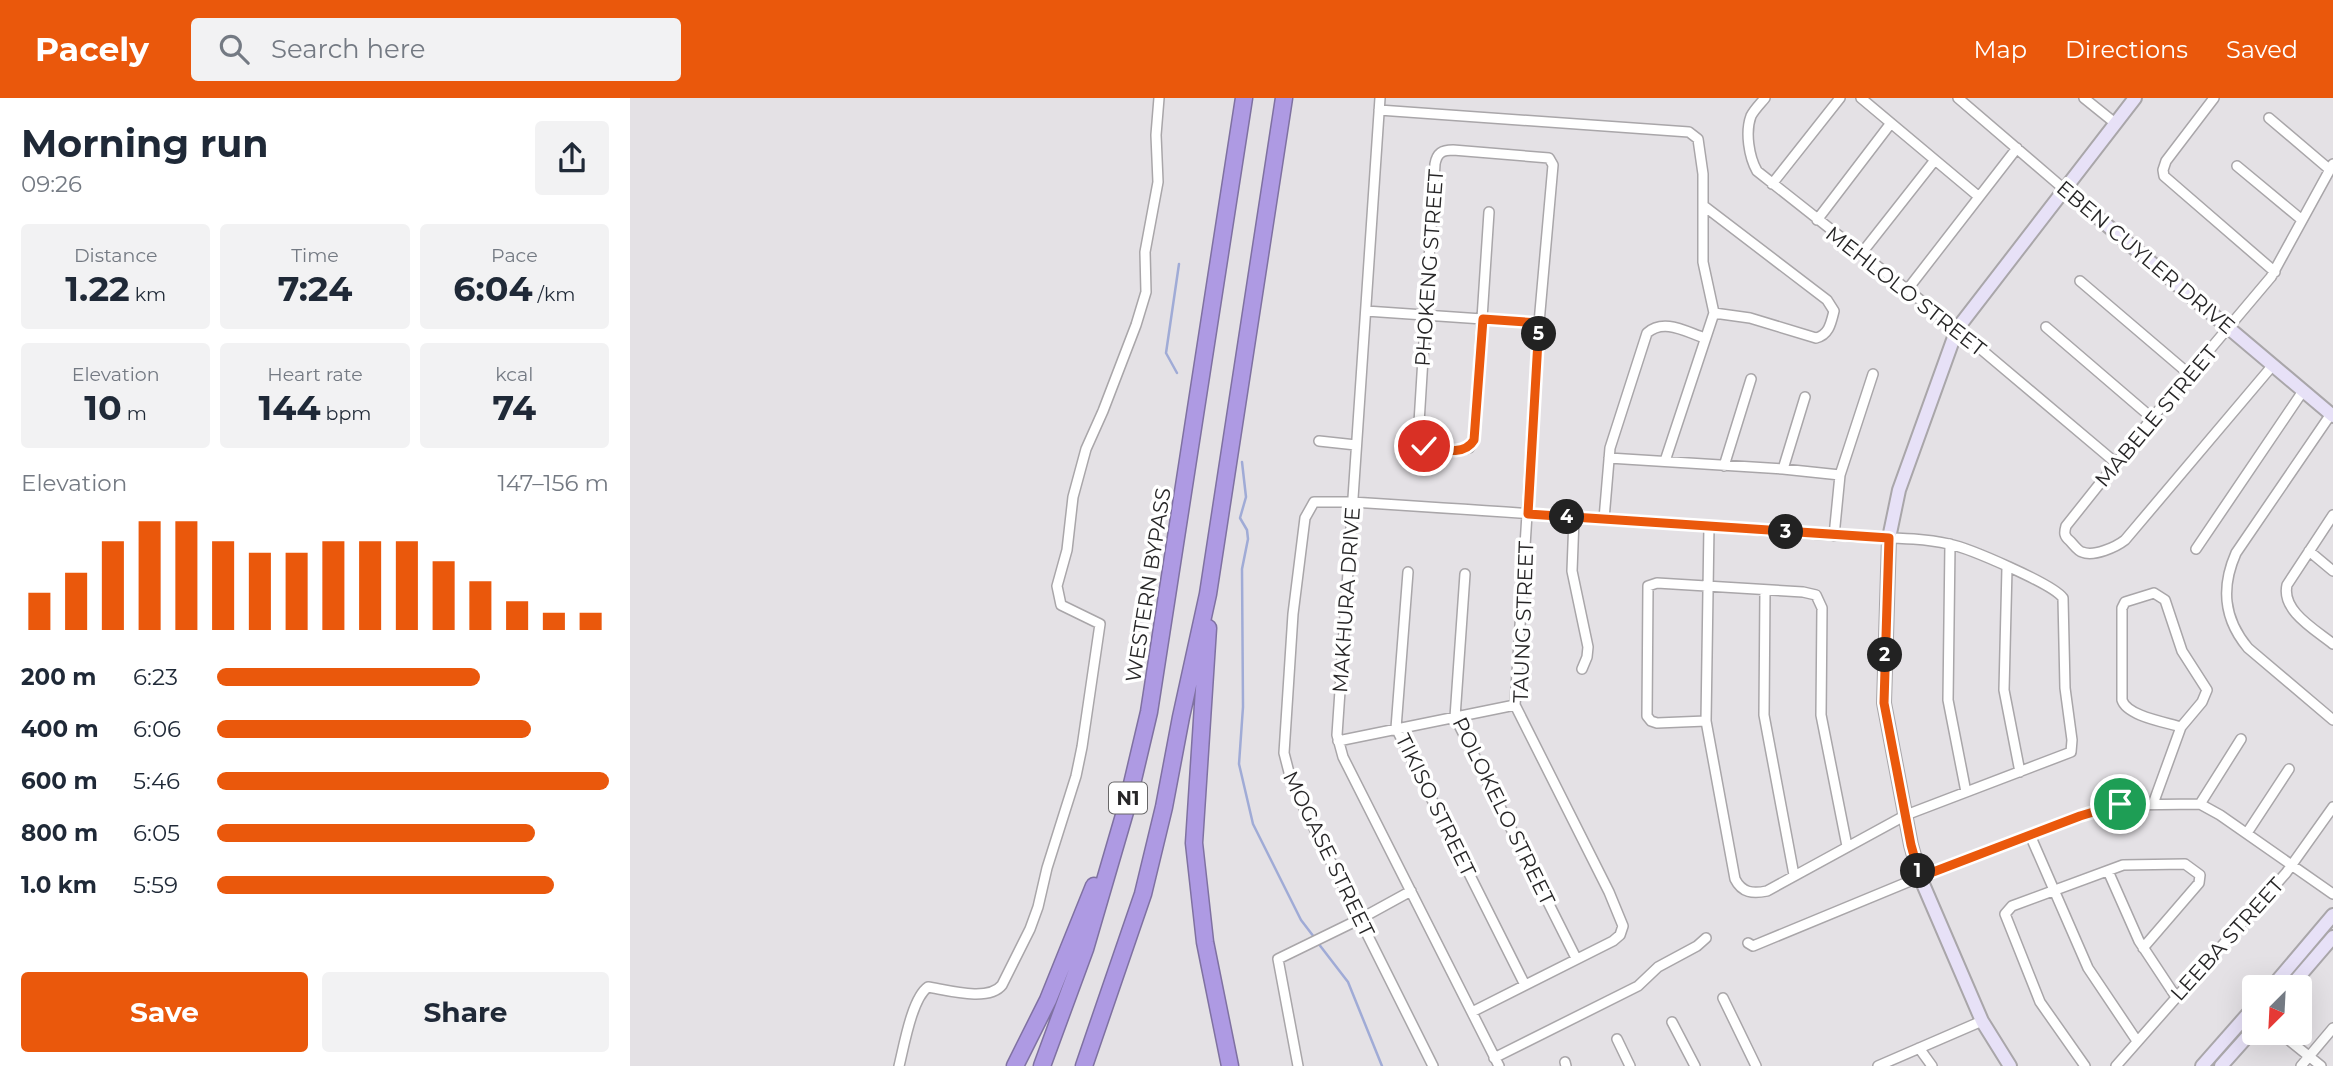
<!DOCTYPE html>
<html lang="en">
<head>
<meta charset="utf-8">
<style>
  :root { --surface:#fff; --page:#f2f2f3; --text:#1f2937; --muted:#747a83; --accent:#ea580c }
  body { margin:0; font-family:Montserrat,sans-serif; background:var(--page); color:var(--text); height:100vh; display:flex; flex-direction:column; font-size:26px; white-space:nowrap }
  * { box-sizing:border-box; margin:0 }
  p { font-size:23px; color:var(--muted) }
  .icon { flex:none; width:38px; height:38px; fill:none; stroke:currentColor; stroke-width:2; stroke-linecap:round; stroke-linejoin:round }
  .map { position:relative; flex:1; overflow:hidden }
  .drawer { display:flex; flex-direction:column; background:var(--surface); width:630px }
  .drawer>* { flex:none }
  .needle { width:46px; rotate:204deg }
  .controls { position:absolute; left:1612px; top:877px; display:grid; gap:14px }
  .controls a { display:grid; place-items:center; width:70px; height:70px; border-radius:7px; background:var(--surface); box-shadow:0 7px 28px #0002; font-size:35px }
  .pin { position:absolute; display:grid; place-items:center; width:60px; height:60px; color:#fff; margin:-30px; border:4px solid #fff; border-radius:50%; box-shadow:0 2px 7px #0007 }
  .km { position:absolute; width:35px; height:35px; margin:-18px; border-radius:50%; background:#222; color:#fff; font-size:19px; line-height:35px; text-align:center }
  .round { display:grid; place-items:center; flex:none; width:74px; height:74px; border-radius:7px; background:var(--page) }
  .head { display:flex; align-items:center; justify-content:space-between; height:119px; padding:0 21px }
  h1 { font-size:38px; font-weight:700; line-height:52px }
  .figures { display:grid; grid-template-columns:repeat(3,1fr); gap:10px; height:119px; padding:7px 21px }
  .figures div { display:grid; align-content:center; border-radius:7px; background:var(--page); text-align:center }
  .figures b { font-size:35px; font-weight:700 }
  .figures small { font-size:19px; font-weight:400 }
  .figures p { font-size:19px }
  .chart { height:196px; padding:14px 21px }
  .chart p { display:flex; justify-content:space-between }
  .chart svg { width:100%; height:126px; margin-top:7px; stroke:var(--accent); stroke-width:6 }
  .button { display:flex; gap:14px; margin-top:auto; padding:14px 21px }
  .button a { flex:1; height:80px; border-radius:7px; background:var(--accent); color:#fff; font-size:28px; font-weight:700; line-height:80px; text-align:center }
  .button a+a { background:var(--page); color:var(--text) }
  ul { padding:0 21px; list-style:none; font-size:23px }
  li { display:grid; grid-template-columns:112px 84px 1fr; align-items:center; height:52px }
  li i { height:18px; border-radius:9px; background:var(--accent) }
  header { display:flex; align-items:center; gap:42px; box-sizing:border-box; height:98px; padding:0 35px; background:var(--accent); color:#fff }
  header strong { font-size:33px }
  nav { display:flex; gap:38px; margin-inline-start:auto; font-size:24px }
  .search { width:490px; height:63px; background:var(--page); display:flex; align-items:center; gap:18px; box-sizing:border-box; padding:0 24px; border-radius:7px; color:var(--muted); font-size:26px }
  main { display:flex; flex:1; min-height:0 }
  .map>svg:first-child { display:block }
</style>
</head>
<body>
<header>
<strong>Pacely</strong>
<div class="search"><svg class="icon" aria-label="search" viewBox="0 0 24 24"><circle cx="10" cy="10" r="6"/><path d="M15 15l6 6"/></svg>Search here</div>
<nav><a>Map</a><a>Directions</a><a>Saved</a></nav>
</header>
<main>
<section class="drawer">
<div class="head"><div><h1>Morning run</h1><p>09:26</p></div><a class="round"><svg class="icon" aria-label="share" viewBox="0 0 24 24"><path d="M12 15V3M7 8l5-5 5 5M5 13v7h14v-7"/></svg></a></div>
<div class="figures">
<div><p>Distance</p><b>1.22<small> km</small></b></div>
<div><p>Time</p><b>7:24</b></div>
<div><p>Pace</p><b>6:04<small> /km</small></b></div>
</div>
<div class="figures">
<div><p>Elevation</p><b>10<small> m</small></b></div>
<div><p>Heart rate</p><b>144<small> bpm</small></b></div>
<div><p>kcal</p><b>74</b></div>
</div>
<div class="chart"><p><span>Elevation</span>147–156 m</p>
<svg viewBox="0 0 160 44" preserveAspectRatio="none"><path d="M5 44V31M15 44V24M25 44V13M35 44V6M45 44V6M55 44V13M65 44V17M75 44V17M85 44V13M95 44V13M105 44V13M115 44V20M125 44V27M135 44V34M145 44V38M155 44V38"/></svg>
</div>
<ul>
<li><b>200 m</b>6:23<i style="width:67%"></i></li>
<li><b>400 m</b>6:06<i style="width:80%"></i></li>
<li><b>600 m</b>5:46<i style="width:100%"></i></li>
<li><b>800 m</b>6:05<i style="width:81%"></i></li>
<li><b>1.0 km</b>5:59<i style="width:86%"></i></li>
</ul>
<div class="button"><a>Save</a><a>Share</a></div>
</section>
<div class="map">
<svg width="1703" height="968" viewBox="0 0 1703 968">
  <rect width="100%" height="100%" fill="#e4e1e5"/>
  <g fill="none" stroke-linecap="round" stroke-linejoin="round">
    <path stroke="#a0abd6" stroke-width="2.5" d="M 547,275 L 536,255 L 549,166
      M 612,364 L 616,399 L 610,420 L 617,432 L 618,441 L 612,471 L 613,609 L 609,666 L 623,726 L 671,822 L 684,839
      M 688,845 L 718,884 L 752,968"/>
    <g stroke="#a9a6a9" stroke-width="12">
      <path id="street" d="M 750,0 L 707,637 L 713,659 L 869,968
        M 1135,0 C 1130,6 1124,12 1121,18 C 1115,34 1119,59 1127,73 L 1327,231 L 1486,365
        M 1231,0 L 1348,98
        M 1328,0 L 1434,91
        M 1454,0 L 1485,25
        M 1584,0 L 1536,63 L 1533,72 L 1534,78 L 1645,174
        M 749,12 L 1059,34 L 1068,41 L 1073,76 L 1073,164 L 1084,215 L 1035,363
        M 1639,20 L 1699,71
        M 1607,68 L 1672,122
        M 1142,86 L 1210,0
        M 1074,108 L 1197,202 L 1204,213 C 1201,225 1199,237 1186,240 L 1120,220 L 1084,215
        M 1187,122 L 1261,25
        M 1231,156 L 1305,62
        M 1450,183 L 1559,276
        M 1277,192 L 1387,50
        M 736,213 L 909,225
        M 1416,229 L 1522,320
        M 1643,267 L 1495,442 C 1486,449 1464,459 1452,454 C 1448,453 1443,446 1440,443 C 1434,438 1434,435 1436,428 L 1522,320 L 1641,179 L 1703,66
        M 1701,316 L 1606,455 C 1591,489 1593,520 1618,550 L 1703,622
        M 689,343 L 726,347
        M 979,360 L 1153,371 L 1210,377
        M 1094,368 L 1121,281
        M 1153,371 L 1175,299
        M 1703,417 L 1657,487 C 1651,513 1686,532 1703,546
        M 944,420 L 942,473 L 958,549 L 957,559 L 952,571
        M 974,421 L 980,350 L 1017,235 C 1034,220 1056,234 1075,240
        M 1204,438 L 1210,377 L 1243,276
        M 1320,446 L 1318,602 L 1336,694
        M 1566,451 L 1673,293
        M 1679,453 L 1703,473
        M 1377,470 L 1374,592 L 1390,674
        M 778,474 L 766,630 L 895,887
        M 835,476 L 825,619 L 946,860
        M 1135,492 L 1134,617 L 1164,777
        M 1076,623 L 1027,625 L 1021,623 L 1017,618 L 1018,488 L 1027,485 L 1173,494 L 1186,497 L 1192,510 L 1191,617 L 1217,748
        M 708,643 L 885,607
        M 1523,706 L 1551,629 L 1572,604 L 1577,592 L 1552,553 L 1535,502 L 1524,495 L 1495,504 L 1492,510 L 1492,602 C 1497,618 1535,624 1551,629
        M 1570,706 L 1611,641
        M 1617,735 L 1659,671
        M 1400,737 L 1458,870 L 1507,943
        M 1478,773 L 1509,843 L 1546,899
        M 1118,845 L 1123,848 L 1290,779 L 1450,718 L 1491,707 L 1570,706 L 1590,717 L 1703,796
        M 1093,900 L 1126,968
        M 842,914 L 983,843 L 990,837 L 993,828 L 979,794 L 885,607 L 909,225 L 923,67 L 919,60 L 823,52 C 812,52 807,55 805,66 L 788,341 C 796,353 826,355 839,350 L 844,342 L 859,114
        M 1042,924 L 1065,968
        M 1649,934 L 1691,968
        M 987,941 L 1000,968
        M 1289,950 L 1302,968
        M 864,960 L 1008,888 L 1028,869 L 1067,848 L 1076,840
        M 935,964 L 936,968
        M 269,968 C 274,948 282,900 298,889 C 317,892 359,904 372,887 L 400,831 L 408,809 L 417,770 L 446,678 L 452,649 L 470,526 L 431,507 L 427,488 L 437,452 L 443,399 L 456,351 L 473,313 L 506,227 L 516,194 L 515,154 L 528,84 L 526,37 L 529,0
        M 668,968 L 648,861 L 730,821 L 781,793
        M 803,968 L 662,686 L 654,655 L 663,516 L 675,420 L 684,404 L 722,404 C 862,413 1001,422 1140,433 C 1171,435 1203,438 1235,439 C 1263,440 1292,440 1319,446 C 1339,450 1423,486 1433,500 L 1435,590 L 1442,642 L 1441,654 L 1276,717 L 1137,793 C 1123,796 1112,795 1105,781 L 1076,623 L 1079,428
        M 1248,968 L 1352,923
        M 1455,968 L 1410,904 L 1375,816 L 1382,808 L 1493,767 L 1555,766 L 1570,777 L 1569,785 L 1513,850
        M 1486,968 L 1656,775 L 1703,709
        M 1671,968 L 1703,930"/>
    </g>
    <g stroke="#a9a6a9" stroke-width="16">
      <path id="secondary" d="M 1434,91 L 1703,318
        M 1642,889 L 1703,817
        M 1660,889 L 1703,839
        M 1380,968 L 1352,923 L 1290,779 L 1281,747 L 1254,605 L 1259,440 L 1269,392 L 1327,231 L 1505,0
        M 1572,968 L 1624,909
        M 1591,968 L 1624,931"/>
    </g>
    <g stroke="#7f71a1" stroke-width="19">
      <path id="highway" d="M 578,530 L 564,745 L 575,844 L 600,968
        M 385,968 L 418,902 L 464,788
        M 412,968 L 455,851 L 497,707 L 519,614 L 614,0
        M 454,968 L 513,796 L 534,709 L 551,619 L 578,496 L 654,0"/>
    </g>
    <use href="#street" stroke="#fff" stroke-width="9"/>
    <use href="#secondary" stroke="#e7e1f7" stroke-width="12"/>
    <use href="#highway" stroke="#ae9ae3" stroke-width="16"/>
  </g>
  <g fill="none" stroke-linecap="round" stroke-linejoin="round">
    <g stroke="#fff" stroke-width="14">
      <path id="route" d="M 794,348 C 811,351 834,359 844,342 L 853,221 L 909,225 L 898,416 L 1259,440 L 1254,605 L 1281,747 L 1290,779 L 1450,718 L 1490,706"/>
    </g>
    <use href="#route" stroke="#ea580c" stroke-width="9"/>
  </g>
  <g text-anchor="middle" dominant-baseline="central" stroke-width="7" stroke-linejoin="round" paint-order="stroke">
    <rect fill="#fff" stroke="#686768" stroke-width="2" x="479" y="684.5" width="38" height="31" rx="5"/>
    <g font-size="19" font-weight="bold" fill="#272627">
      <text x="498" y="700">N1</text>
    </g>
    <g font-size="21" fill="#272627" stroke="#fff">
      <text transform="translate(1516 159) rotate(40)">EBEN CUYLER DRIVE</text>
      <text transform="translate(799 170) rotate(-86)">PHOKENG STREET</text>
      <text transform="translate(1276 193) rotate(38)">MEHLOLO STREET</text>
      <text transform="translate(1526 318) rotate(-50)">MABELE STREET</text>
      <text transform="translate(518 487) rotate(-81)">WESTERN BYPASS</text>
      <text transform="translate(716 502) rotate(-86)">MAKHURA DRIVE</text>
      <text transform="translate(893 524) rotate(-88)">TAUNG STREET</text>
      <text transform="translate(806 707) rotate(64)">TIKISO STREET</text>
      <text transform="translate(874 713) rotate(64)">POLOKELO STREET</text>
      <text transform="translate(699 756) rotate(64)">MOGASE STREET</text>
      <text transform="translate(1597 841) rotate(-48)">LEEBA STREET</text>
    </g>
  </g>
</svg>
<div class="controls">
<a><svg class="needle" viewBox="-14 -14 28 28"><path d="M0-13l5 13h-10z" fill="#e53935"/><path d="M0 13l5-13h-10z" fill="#747a83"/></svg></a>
</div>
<div class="pin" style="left:1490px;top:706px;background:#1e9e55"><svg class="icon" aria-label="arrive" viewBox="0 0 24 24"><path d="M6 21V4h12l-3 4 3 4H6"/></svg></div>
<div class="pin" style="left:794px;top:348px;background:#d93025"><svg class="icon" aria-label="check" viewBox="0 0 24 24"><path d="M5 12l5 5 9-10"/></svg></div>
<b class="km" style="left:1288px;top:773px">1</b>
<b class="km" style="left:1255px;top:557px">2</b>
<b class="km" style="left:1156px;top:434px">3</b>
<b class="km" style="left:937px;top:419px">4</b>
<b class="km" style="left:909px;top:236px">5</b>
</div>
</main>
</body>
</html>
